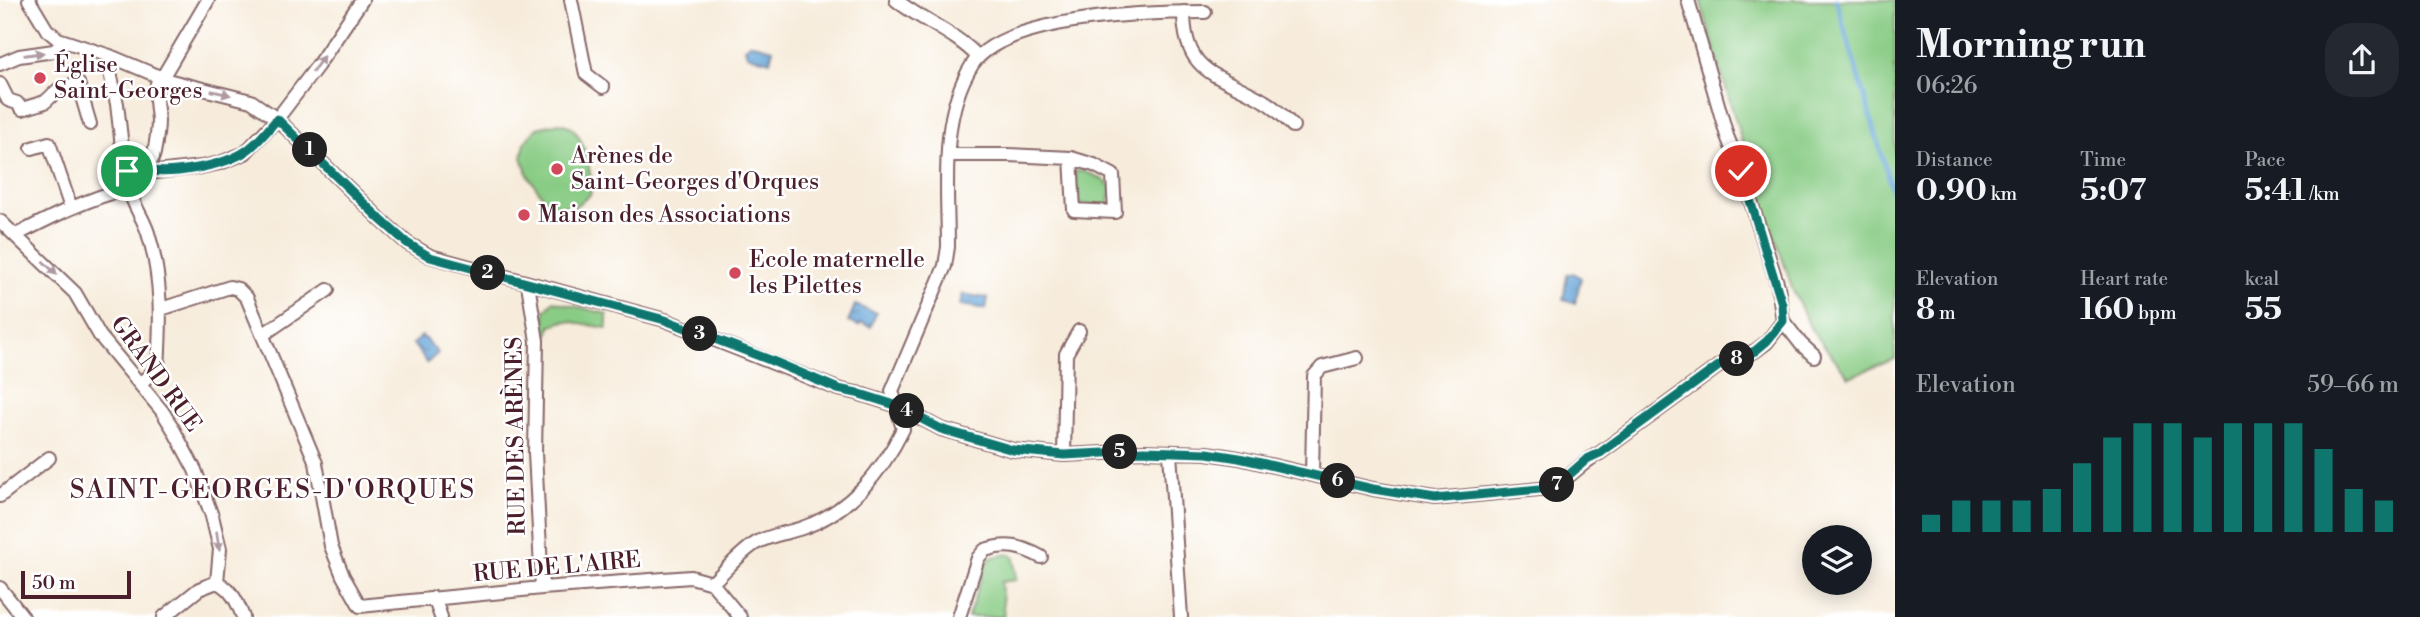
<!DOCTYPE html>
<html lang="en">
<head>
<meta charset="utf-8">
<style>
  :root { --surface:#171b24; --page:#242831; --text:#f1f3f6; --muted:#9ea1a6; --accent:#0f766e }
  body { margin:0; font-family:"Libre Bodoni",serif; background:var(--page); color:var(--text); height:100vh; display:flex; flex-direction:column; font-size:26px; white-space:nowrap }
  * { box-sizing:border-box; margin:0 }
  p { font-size:23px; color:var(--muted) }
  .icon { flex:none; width:38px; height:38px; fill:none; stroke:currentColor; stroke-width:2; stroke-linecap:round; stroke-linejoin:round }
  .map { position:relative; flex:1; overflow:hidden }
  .panel { display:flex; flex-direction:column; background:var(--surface); width:525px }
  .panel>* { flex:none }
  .controls { position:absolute; left:1802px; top:525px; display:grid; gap:14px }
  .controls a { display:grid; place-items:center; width:70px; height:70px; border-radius:50%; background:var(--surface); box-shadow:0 4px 18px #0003; font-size:35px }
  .scale { position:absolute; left:21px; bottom:18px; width:110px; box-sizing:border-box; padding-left:7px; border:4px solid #4a1f2b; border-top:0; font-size:19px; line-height:24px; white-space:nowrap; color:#4a1f2b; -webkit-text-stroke:5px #fff; paint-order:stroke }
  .pin { position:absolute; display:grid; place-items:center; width:60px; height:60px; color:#fff; margin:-30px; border:4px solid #fff; border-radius:50%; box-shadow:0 2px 7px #0007 }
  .km { position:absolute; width:35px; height:35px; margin:-18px; border-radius:50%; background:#222; color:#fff; font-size:19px; line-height:35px; text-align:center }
  .round { display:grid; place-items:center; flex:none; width:74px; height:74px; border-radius:28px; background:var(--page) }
  .overview { display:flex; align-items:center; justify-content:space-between; height:119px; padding:0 21px }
  h1 { font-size:38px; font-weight:700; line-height:52px }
  .stats { display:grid; grid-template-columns:repeat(3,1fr); gap:10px; height:119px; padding:7px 21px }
  .stats div { display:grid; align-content:center }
  .stats b { font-size:30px; font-weight:700 }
  .stats small { font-size:19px; font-weight:400 }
  .stats p { font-size:19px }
  .chart { height:196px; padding:14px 21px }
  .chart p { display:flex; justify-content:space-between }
  .chart svg { width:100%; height:126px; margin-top:7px; stroke:var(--accent); stroke-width:6 }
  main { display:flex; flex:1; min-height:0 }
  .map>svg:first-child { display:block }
</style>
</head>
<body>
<main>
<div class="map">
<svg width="1895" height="617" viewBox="0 0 1895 617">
  <defs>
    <pattern id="water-ripples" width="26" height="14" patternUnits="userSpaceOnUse" patternTransform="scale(1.75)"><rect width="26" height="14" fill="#63a4d7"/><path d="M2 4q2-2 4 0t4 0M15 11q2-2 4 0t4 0" fill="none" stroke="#5485af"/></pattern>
  </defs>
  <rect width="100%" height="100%" fill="#fff"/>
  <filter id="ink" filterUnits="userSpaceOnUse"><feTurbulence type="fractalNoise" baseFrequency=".0143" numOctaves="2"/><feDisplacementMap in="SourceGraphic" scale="14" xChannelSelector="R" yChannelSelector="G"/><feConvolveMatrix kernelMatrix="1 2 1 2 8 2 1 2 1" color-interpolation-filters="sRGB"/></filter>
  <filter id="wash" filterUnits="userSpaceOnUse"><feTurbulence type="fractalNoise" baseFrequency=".00686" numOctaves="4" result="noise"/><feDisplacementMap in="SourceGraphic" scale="28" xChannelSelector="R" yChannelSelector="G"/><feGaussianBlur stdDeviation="1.57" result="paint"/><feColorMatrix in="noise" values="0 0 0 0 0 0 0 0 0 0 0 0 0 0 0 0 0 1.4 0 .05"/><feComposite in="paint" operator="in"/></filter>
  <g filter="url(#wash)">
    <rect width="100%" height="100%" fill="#f7ecdb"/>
    <path fill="#89cc85" stroke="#6a7658" stroke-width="2" d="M 1700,0 L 1895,0 L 1895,359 L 1849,377 L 1811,329 L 1794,293 L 1738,129 Z
      M 559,123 C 565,124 570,126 574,130 C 585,142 594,180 590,195 L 574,207 L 552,205 L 544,199 L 528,175 L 522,157 L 525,142 L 537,128 Z
      M 1076,171 C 1087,170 1103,179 1111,186 L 1109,205 L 1106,208 L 1078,204 Z
      M 553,301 L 607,314 L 607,328 L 567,321 L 560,322 L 551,326 L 546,341 L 543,342 L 545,311 Z
      M 1010,554 L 1014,557 L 1016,580 L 1001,582 L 1004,617 L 968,617 L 986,563 L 993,557 Z"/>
    <path fill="url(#water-ripples)" stroke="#566281" stroke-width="2" d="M 750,43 L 773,49 L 770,61 L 747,55 L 745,48 Z
      M 1573,273 L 1581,278 L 1575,303 L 1563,300 L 1567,275 Z
      M 962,294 L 988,298 L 986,309 L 960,305 Z
      M 855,305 L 876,313 L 871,327 L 861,323 L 859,326 L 848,322 Z
      M 422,336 L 438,353 L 427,363 L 413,344 Z"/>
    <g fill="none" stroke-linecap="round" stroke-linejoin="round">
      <path stroke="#63a4d7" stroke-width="4.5" d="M 1836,0 L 1895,200"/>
    </g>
  </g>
  <g filter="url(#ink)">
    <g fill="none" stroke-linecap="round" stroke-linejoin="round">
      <g stroke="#876769" stroke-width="16">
        <path id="street" d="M 29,0 L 47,30 L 58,39 L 110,56 L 167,80 L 251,101 L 277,119 L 381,220 L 407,243 L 430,256 L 665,320 L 838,389 L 857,393 L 895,405 L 941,429 L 1013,450 L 1064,455 L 1144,451 L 1207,453 L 1239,458 L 1373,489 L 1435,499 L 1550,488 C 1568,481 1581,462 1600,453 L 1720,365 L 1755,351 L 1767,342 L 1783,321
          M 571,0 L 586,74 L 603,87
          M 896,0 C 922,21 955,32 978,57
          M 1688,0 L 1727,136 L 1741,171 L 1778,286 L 1783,321 L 1801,344 L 1814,356
          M 1184,12 C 1184,75 1219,74 1264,101 C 1275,107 1284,117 1293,126
          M 110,56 L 109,68 L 117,104 L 124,164 L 132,179
          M 0,64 L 19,56 L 54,51 L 65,42
          M 162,78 L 208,0
          M 0,84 L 8,100 L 17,103 L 22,109 L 45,102 L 59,89 L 78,83 L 90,124
          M 32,148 L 49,143 L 71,208
          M 949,155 L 1008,155 L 1071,158 L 1094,165 L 1113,175 L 1115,212 L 1074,210 L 1071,158
          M 144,169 L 156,172 L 201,167 L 220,163 L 245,153 L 277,119 L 318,65 L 362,0
          M 129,188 C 132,204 143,217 148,233 C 162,277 161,322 158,367 L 140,384
          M 0,221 L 75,293 L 100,336 L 162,411 L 172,427 L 195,470 L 212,516 L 220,549 L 217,582
          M 16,235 C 53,216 89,198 129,188 C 135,173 151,169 154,153 C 156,143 158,131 158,120 C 157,105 153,92 159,77
          M 528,284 L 537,341 L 535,453 L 542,588
          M 161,309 L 230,287 L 238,289 L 247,298 L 316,463 L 331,546 L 343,576 L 360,606 L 542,588 L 691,577 L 712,583 L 740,617
          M 264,334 L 328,290
          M 1170,453 L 1181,617
          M 1064,455 L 1066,354 L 1079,331
          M 1312,474 L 1314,376 L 1322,367 L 1357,358
          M 0,496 L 49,458
          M 217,582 C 232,590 237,601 243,617
          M 712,583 C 726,570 740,553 756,543 C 770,535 787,533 802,528 C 849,512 882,472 903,429 L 892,391 L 945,266 L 948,247 C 948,188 939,117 972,65 C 1003,16 1151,12 1205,12
          M 0,588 L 23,617
          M 434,598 L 441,617
          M 164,617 L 199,589 L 217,582
          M 959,617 L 978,558 L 985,550 C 1007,543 1021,546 1041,557"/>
      </g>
      <use href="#street" stroke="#fff" stroke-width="12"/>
    </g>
    <defs><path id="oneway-solid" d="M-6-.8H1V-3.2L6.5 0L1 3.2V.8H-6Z" transform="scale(1.75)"/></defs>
    <g fill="#ae9aa0">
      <use href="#oneway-solid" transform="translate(34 54) rotate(-8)"/>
      <use href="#oneway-solid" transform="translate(318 64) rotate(-55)"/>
      <use href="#oneway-solid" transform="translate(221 93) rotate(13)"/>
      <use href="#oneway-solid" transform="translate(50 268) rotate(44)"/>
      <use href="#oneway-solid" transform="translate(218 541) rotate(81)"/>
    </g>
  </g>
  <g fill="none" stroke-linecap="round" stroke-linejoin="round" filter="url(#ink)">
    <g stroke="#fff" stroke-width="14">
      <path id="route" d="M 127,171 L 132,179 L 144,169 C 167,177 226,165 246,151 C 258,143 268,130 277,119 L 381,220 L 407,243 L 430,257 L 665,320 L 770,360 L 838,389 L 857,393 L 895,405 L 941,429 L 1013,450 L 1064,455 L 1144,451 L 1207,453 L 1239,458 L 1373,489 L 1435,499 L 1550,488 L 1562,481 L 1587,459 L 1600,453 L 1720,365 L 1755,351 L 1767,341 L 1783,321 L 1782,304 L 1741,171"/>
    </g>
    <use href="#route" stroke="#0f766e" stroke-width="9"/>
  </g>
  <g fill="#d1495b" stroke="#fff" stroke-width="2.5">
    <circle cx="40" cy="78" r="7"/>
    <circle cx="557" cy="169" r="7"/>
    <circle cx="524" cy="215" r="7"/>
    <circle cx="735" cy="273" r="7"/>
  </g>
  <g text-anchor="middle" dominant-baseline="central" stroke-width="5" stroke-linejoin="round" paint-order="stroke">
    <g font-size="23" fill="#4a1f2b" stroke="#fff" text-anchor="start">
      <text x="54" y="65">Église<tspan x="54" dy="26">Saint-Georges</tspan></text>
      <text x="571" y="156">Arènes de<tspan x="571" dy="26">Saint-Georges d'Orques</tspan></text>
      <text x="538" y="215">Maison des Associations</text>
      <text x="749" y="260">Ecole maternelle<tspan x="749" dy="26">les Pilettes</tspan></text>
    </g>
    <g font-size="23" fill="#4a1f2b" stroke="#fff">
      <text transform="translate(156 374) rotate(54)">GRAND RUE</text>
      <text transform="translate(516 436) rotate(-91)">RUE DES ARÈNES</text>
      <text transform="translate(557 567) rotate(-5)">RUE DE L'AIRE</text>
    </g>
    <g font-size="26" letter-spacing="2" fill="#4a1f2b" stroke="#fff">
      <text x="273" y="490">SAINT-GEORGES-D'ORQUES</text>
    </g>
  </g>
</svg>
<div class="controls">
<a><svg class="icon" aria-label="layers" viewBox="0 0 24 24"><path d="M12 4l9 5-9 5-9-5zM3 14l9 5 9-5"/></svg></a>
</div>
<div class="scale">50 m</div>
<div class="pin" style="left:127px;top:171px;background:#1e9e55"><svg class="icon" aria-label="arrive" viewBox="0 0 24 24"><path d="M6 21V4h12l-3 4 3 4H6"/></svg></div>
<div class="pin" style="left:1741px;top:171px;background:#d93025"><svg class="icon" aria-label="check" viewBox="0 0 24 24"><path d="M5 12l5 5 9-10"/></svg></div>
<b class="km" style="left:310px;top:150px">1</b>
<b class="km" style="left:488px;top:273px">2</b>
<b class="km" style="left:700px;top:334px">3</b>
<b class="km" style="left:907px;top:411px">4</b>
<b class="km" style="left:1120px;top:452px">5</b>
<b class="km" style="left:1338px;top:481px">6</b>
<b class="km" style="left:1557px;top:485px">7</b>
<b class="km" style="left:1737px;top:359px">8</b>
</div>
<section class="panel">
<div class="overview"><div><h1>Morning run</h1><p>06:26</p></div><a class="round"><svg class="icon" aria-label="share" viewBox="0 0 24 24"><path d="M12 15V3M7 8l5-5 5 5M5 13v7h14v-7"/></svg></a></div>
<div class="stats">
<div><p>Distance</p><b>0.90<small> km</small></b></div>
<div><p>Time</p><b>5:07</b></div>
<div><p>Pace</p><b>5:41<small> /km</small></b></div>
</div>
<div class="stats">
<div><p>Elevation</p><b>8<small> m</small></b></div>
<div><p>Heart rate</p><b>160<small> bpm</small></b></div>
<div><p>kcal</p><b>55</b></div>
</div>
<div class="chart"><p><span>Elevation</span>59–66 m</p>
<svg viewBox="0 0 160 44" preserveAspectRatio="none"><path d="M5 44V38M15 44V33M25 44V33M35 44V33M45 44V29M55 44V20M65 44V11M75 44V6M85 44V6M95 44V11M105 44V6M115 44V6M125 44V6M135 44V15M145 44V29M155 44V33"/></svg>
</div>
</section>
</main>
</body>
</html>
